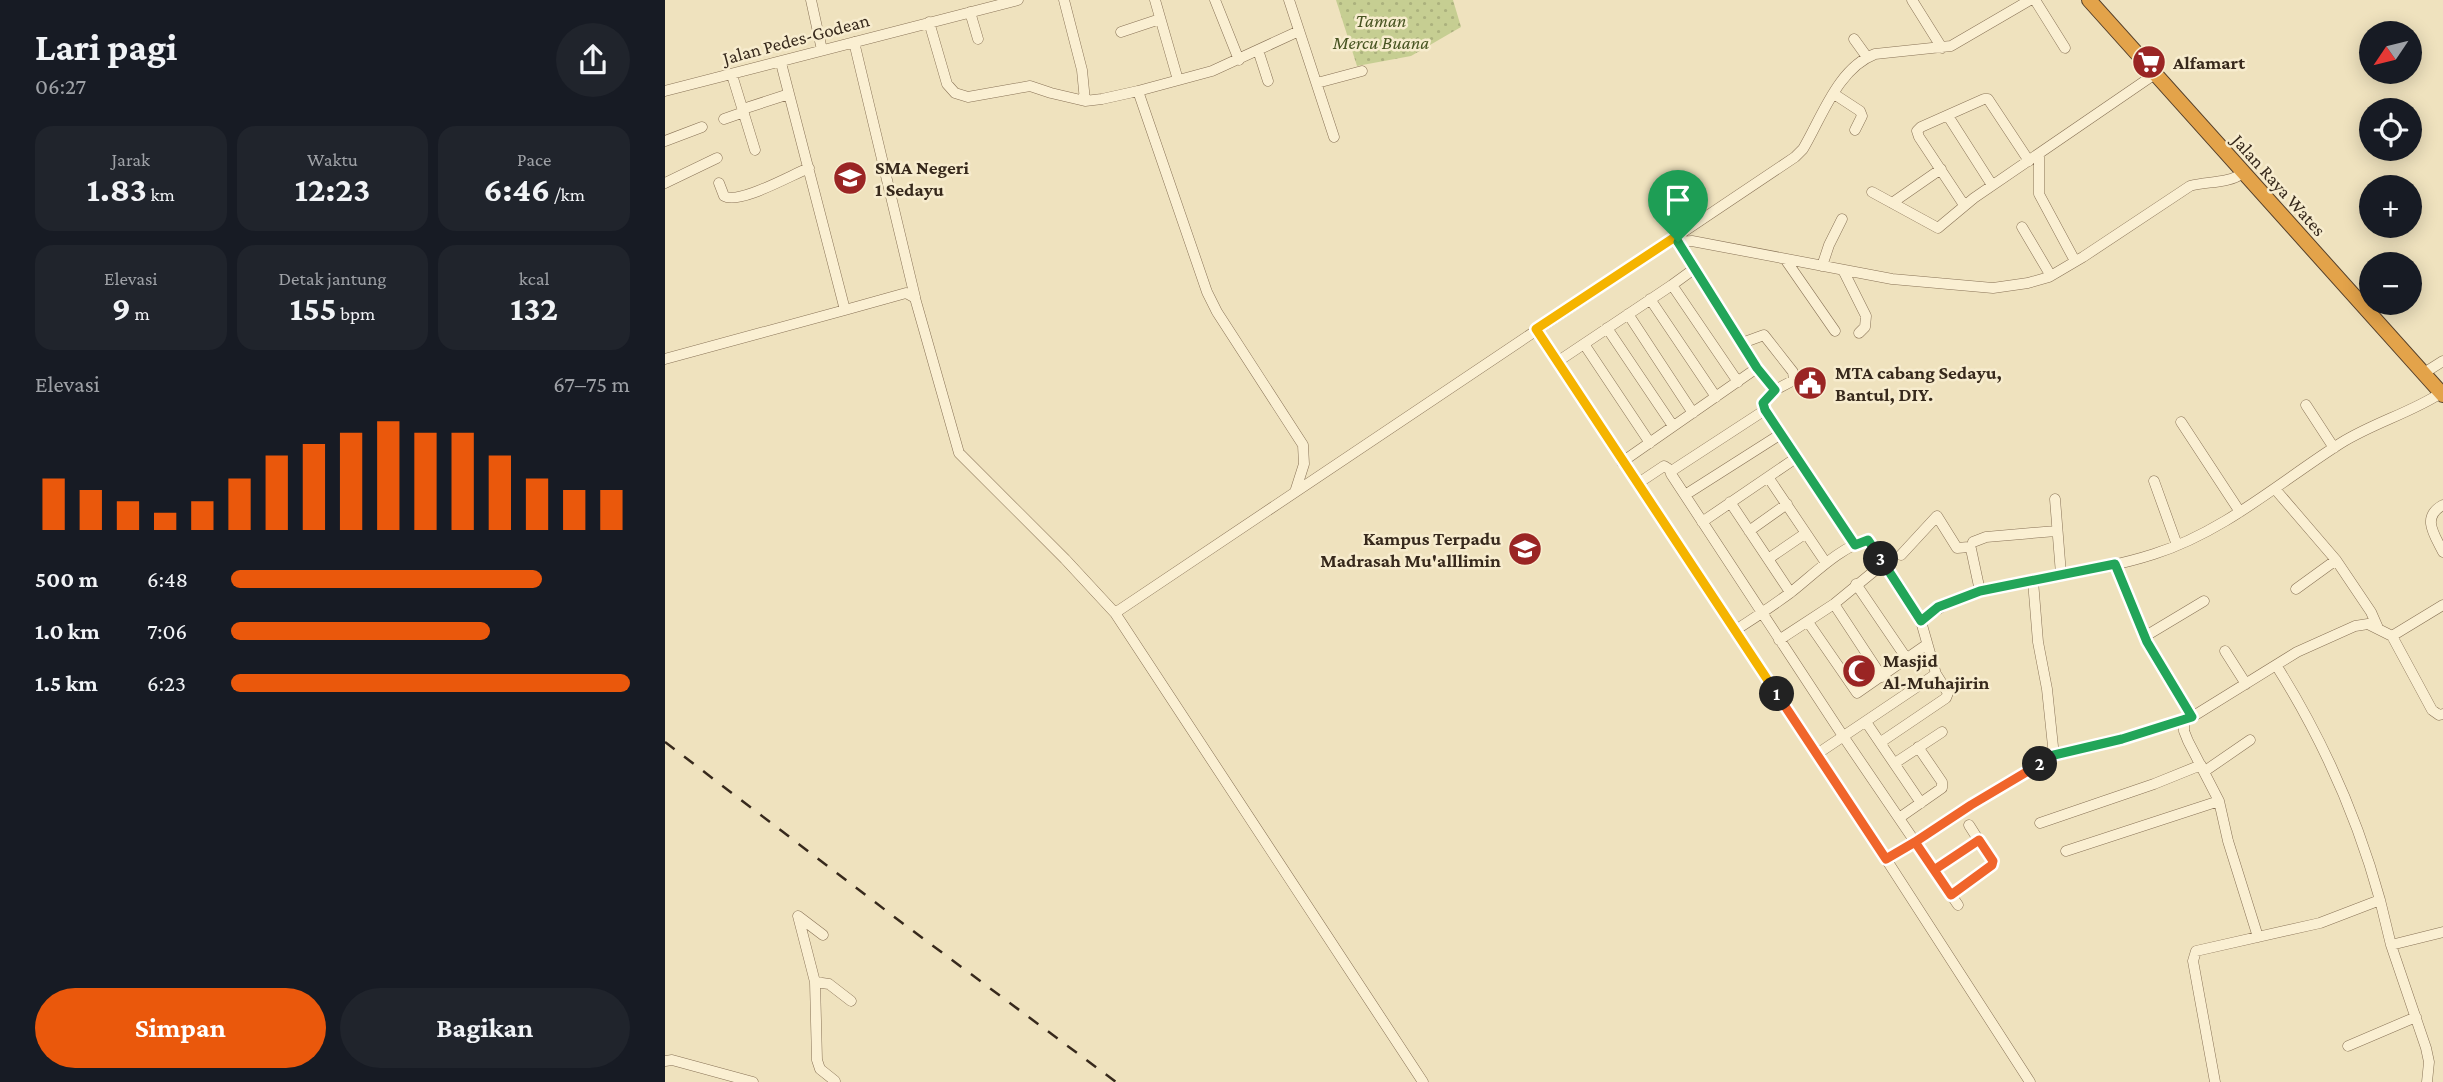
<!DOCTYPE html>
<html lang="id">
<head>
<meta charset="utf-8">
<style>
  :root { --surface:#171b24; --page:#20242c; --text:#f1f3f6; --muted:#9ea1a6; --accent:#ea580c }
  body { margin:0; font-family:"Crimson Pro",serif; background:var(--page); color:var(--text); height:100vh; display:flex; flex-direction:column; font-size:26px; white-space:nowrap }
  * { box-sizing:border-box; margin:0 }
  p { font-size:23px; color:var(--muted) }
  .icon { flex:none; width:38px; height:38px; fill:none; stroke:currentColor; stroke-width:2; stroke-linecap:round; stroke-linejoin:round }
  .map { position:relative; flex:1; overflow:hidden }
  .sheet { display:flex; flex-direction:column; background:var(--surface); width:665px }
  .sheet>* { flex:none }
  .needle { width:46px; rotate:235deg }
  .buttons { position:absolute; left:1694px; top:21px; display:grid; gap:14px }
  .buttons a { display:grid; place-items:center; width:63px; height:63px; border-radius:50%; background:var(--surface); box-shadow:0 4px 18px #0003; font-size:35px }
  .pin { position:absolute; display:grid; place-items:center; width:60px; height:60px; color:#fff; margin:-72px -30px; border-radius:50% 50% 50% 0; rotate:-45deg; box-shadow:0 0 7px #0007 }
  .pin .icon { rotate:45deg }
  .km { position:absolute; width:35px; height:35px; margin:-18px; border-radius:50%; background:#222; color:#fff; font-size:19px; line-height:35px; text-align:center }
  .round { display:grid; place-items:center; flex:none; width:74px; height:74px; border-radius:37px; background:var(--page) }
  .overview { display:flex; align-items:center; justify-content:space-between; height:119px; padding:0 35px }
  h1 { font-size:38px; font-weight:700; line-height:52px }
  .figures { display:grid; grid-template-columns:repeat(3,1fr); gap:10px; height:119px; padding:7px 35px }
  .figures div { display:grid; align-content:center; border-radius:18px; background:var(--page); text-align:center }
  .figures b { font-size:35px; font-weight:700 }
  .figures small { font-size:19px; font-weight:400 }
  .figures p { font-size:19px }
  .chart { height:196px; padding:14px 35px }
  .chart p { display:flex; justify-content:space-between }
  .chart svg { width:100%; height:126px; margin-top:7px; stroke:var(--accent); stroke-width:6 }
  .action { display:flex; gap:14px; margin-top:auto; padding:14px 35px }
  .action a { flex:1; height:80px; border-radius:42px; background:var(--accent); color:#fff; font-size:28px; font-weight:700; line-height:80px; text-align:center }
  .action a+a { background:var(--page); color:var(--text) }
  ul { padding:0 35px; list-style:none; font-size:23px }
  li { display:grid; grid-template-columns:112px 84px 1fr; align-items:center; height:52px }
  li i { height:18px; border-radius:9px; background:var(--accent) }
  main { display:flex; flex:1; min-height:0 }
  .map>svg:first-child { display:block }
</style>
</head>
<body>
<main>
<section class="sheet">
<div class="overview"><div><h1>Lari pagi</h1><p>06:27</p></div><a class="round"><svg class="icon" aria-label="share" viewBox="0 0 24 24"><path d="M12 15V3M7 8l5-5 5 5M5 13v7h14v-7"/></svg></a></div>
<div class="figures">
<div><p>Jarak</p><b>1.83<small> km</small></b></div>
<div><p>Waktu</p><b>12:23</b></div>
<div><p>Pace</p><b>6:46<small> /km</small></b></div>
</div>
<div class="figures">
<div><p>Elevasi</p><b>9<small> m</small></b></div>
<div><p>Detak jantung</p><b>155<small> bpm</small></b></div>
<div><p>kcal</p><b>132</b></div>
</div>
<div class="chart"><p><span>Elevasi</span>67–75 m</p>
<svg viewBox="0 0 160 44" preserveAspectRatio="none"><path d="M5 44V26M15 44V30M25 44V34M35 44V38M45 44V34M55 44V26M65 44V18M75 44V14M85 44V10M95 44V6M105 44V10M115 44V10M125 44V18M135 44V26M145 44V30M155 44V30"/></svg>
</div>
<ul>
<li><b>500 m</b>6:48<i style="width:78%"></i></li>
<li><b>1.0 km</b>7:06<i style="width:65%"></i></li>
<li><b>1.5 km</b>6:23<i style="width:100%"></i></li>
</ul>
<div class="action"><a>Simpan</a><a>Bagikan</a></div>
</section>
<div class="map">
<svg width="1778" height="1082" viewBox="0 0 1778 1082">
  <defs>
    <pattern id="green-dots" width="8" height="8" patternUnits="userSpaceOnUse" patternTransform="scale(1.75)"><rect width="8" height="8" fill="#c6ce92"/><path d="M2 2h.1M6 6h.1" fill="none" stroke="#abb17d" stroke-width="1.8" stroke-linecap="round"/></pattern>
  </defs>
  <rect width="100%" height="100%" fill="#efe2be"/>
  <path fill="url(#green-dots)" d="M 671,0 L 788,0 L 796,27 L 746,56 L 692,66 Z"/>
  <g fill="none" stroke-linecap="round" stroke-linejoin="round">
    <g stroke="#887256" stroke-width="11">
      <path id="minor" d="M 146,0 L 157,50
        M 399,0 L 417,70 L 420,101
        M 490,0 L 513,80
        M 550,0 L 574,60
        M 624,0 L 669,137
        M 1247,0 L 1277,48
        M 1370,0 L 1400,48
        M 305,12 L 313,39
        M 264,22 L 282,84 L 290,93 L 303,97 L 365,86 L 386,93 L 420,101 L 437,99 L 473,91 L 547,71 L 634,31
        M 456,32 L 495,19
        M 1189,39 L 1202,57
        M 189,42 L 250,297
        M 593,50 L 603,81
        M 116,63 L 180,310 L 241,293 L 250,298 L 294,453 L 400,559 L 450,613 L 758,1082
        M 67,75 L 90,150
        M 652,83 L 697,71
        M 0,91 L 353,0
        M 473,91 L 542,292 L 552,312 L 638,445 L 639,464 L 631,489
        M 1169,94 L 1195,111 L 1197,116 L 1190,130
        M 78,109 L 124,94
        M 1283,116 L 1327,185
        M 59,119 L 79,112
        M 0,141 L 37,127
        M 1374,154 L 1374,194 L 1410,261
        M 0,183 L 52,158
        M 54,183 L 59,196 C 74,205 126,175 144,168
        M 1207,192 L 1273,228 L 1309,198 L 1490,74
        M 1227,203 L 1276,169
        M 1299,205 L 1254,137 L 1252,131 L 1256,127 L 1319,99 L 1323,99 L 1364,161
        M 1357,227 L 1386,276
        M 1011,240 L 1092,368 L 1110,390 L 1098,403 L 1100,410 L 1190,545
        M 1013,242 L 1027,241 L 1227,279 L 1328,288 L 1363,283 L 1384,277 L 1418,257 L 1525,186 C 1542,181 1563,184 1578,173
        M 1120,259 L 1170,331
        M 1157,266 L 1164,245 L 1177,219
        M 1178,270 L 1201,316 L 1200,327 L 1194,333
        M 1007,285 L 1029,269
        M 985,299 L 1051,397
        M 963,314 L 1028,413
        M 942,328 L 1008,426
        M 871,329 L 1221,859 L 1365,1082
        M 1077,343 L 1099,335 L 1128,372 L 1129,380 L 1110,390
        M 919,344 L 985,443
        M 0,359 L 180,310
        M 892,362 L 1007,285 L 1073,382
        M 1759,373 L 1778,361
        M 1641,405 L 1669,448
        M 1100,410 L 1008,470 L 1006,474 L 1178,736 L 1293,905
        M 1516,422 L 1575,512
        M 957,462 L 1092,368
        M 1103,477 L 1161,563
        M 1489,481 L 1512,545
        M 972,484 L 999,466 L 1007,471
        M 1610,489 L 1671,560 L 1706,612 L 1713,628
        M 1020,495 L 1116,434
        M 1390,499 L 1396,574
        M 1065,502 L 1125,592
        M 1778,505 C 1756,517 1769,534 1778,552
        M 1037,522 L 1131,458
        M 1084,531 L 1122,504
        M 1308,542 L 1321,537 L 1391,531
        M 1236,555 L 1272,516 L 1292,548 L 1304,547 L 1306,549 L 1315,591
        M 1103,559 L 1141,533
        M 1450,564 L 1482,642 L 1527,717
        M 1368,581 L 1373,642 L 1382,689 L 1389,756
        M 1191,584 L 1242,659
        M 1631,589 L 1671,560
        M 1169,604 L 1217,677
        M 450,613 L 1130,157 L 1138,149 C 1157,117 1173,68 1210,54 L 1286,46 L 1365,0
        M 1256,621 C 1289,594 1324,589 1364,581 C 1406,573 1449,567 1489,554 C 1559,532 1616,481 1676,443 C 1708,423 1745,413 1776,393
        M 1143,622 L 1192,693 L 1261,645
        M 1069,631 C 1088,619 1107,606 1125,593 C 1147,576 1176,546 1203,540 L 1255,618 L 1271,674 L 1283,693 L 1281,698 L 1216,742
        M 1727,636 L 1778,605
        M 1479,637 L 1539,601
        M 1114,640 L 1169,604 L 1219,563
        M 1560,651 L 1581,684
        M 1611,665 C 1657,738 1692,816 1715,900
        M 1519,720 L 1519,731 L 1523,741 L 1554,801 L 1563,841 L 1593,937
        M 1201,722 L 1256,803
        M 1152,754 L 1271,674
        M 1230,763 L 1277,732
        M 1540,771 L 1585,740
        M 1234,818 L 1277,788 L 1277,782 L 1253,747
        M 1375,823 L 1489,784 L 1536,765
        M 1401,851 L 1554,801
        M 1221,859 L 1306,805 L 1389,756 L 1457,739 L 1527,717 L 1632,652 L 1690,626 L 1703,624 L 1727,636 L 1767,710 L 1774,715 L 1778,714
        M 1269,870 L 1313,840
        M 1286,895 L 1328,863 L 1304,825
        M 158,935 L 133,916 L 150,982 L 152,1060 L 155,1069 L 170,1081
        M 1726,945 L 1761,1048 L 1764,1062 L 1762,1082
        M 150,982 L 164,984 L 186,1001
        M 1683,1046 L 1751,1017
        M 0,1061 L 7,1060 L 88,1082
        M 1550,1082 L 1528,961 L 1531,951 L 1655,923 L 1715,900 L 1726,945 L 1778,932"/>
    </g>
    <g stroke="#56402b" stroke-width="16">
      <path id="highway" d="M 1424,0 L 1778,395"/>
    </g>
    <use href="#minor" stroke="#faefd2" stroke-width="10"/>
    <use href="#highway" stroke="#e3a34a" stroke-width="14"/>
    <path stroke="#37291c" stroke-width="2.5" stroke-dasharray="12 12" stroke-linecap="butt" d="M 0,742 L 236,922 L 451,1082"/>
  </g>
  <g fill="none" stroke-linecap="round" stroke-linejoin="round">
    <g stroke="#fff" stroke-width="14">
      <path id="split-1" d="M 1013,242 L 1010,237 L 871,329 L 1112,694"/>
    </g>
    <g stroke="#fff" stroke-width="14">
      <path id="split-2" d="M 1112,694 L 1221,859 L 1250,842 L 1286,895 L 1327,865 L 1328,861 L 1314,840 L 1269,870 L 1250,842 L 1306,805 L 1375,764"/>
    </g>
    <g stroke="#fff" stroke-width="14">
      <path id="split-3" d="M 1216,559 L 1256,621 L 1273,607 L 1315,591 L 1450,564 L 1482,642 L 1527,717 L 1457,739 L 1389,755 L 1375,764"/>
    </g>
    <g stroke="#fff" stroke-width="14">
      <path id="split-4" d="M 1013,242 L 1092,368 L 1110,390 L 1098,403 L 1100,410 L 1190,545 L 1203,540 L 1216,559"/>
    </g>
    <use href="#split-1" stroke="#f5b400" stroke-width="9"/>
    <use href="#split-2" stroke="#f0652b" stroke-width="9"/>
    <use href="#split-3" stroke="#22a559" stroke-width="9"/>
    <use href="#split-4" stroke="#22a559" stroke-width="9"/>
  </g>
  <defs>
    <g id="supermarket-disc" transform="scale(1.75)"><circle r="9.5" fill="#9a2524" stroke="#f7ecce"/><path d="M-6-5.5h2.5l.6 2H6L4.5 2H-2.5L-4.4-4H-6ZM-1.5 3.2a1.3 1.3 0 1 0 .1 0ZM3 3.2a1.3 1.3 0 1 0 .1 0Z" fill="#fff"/></g>
    <g id="school-disc" transform="scale(1.75)"><circle r="9.5" fill="#9a2524" stroke="#f7ecce"/><path d="M0-5L7-2L0 1L-7-2ZM-4 1L0 2.5L4 1V4Q0 6-4 4Z" fill="#fff"/></g>
    <g id="civic-disc" transform="scale(1.75)"><circle r="9.5" fill="#9a2524" stroke="#f7ecce"/><path d="M-.6-6.5H3V-4.5H.6V-3L4-1V1h2V6H-6V1h2V-1L-.6-3ZM-1.2 2.5V6h2.4V2.5Z" fill="#fff"/></g>
    <g id="mosque-disc" transform="scale(1.75)"><circle r="9.5" fill="#9a2524" stroke="#f7ecce"/><path d="M3.5-4.9A6 6 0 1 0 3.5 4.9A5 5 0 1 1 3.5-4.9Z" fill="#fff"/></g>
  </defs>
  <g fill-rule="evenodd">
    <use href="#supermarket-disc" x="1484" y="62"/>
    <use href="#school-disc" x="185" y="178"/>
    <use href="#civic-disc" x="1145" y="383"/>
    <use href="#school-disc" x="860" y="549"/>
    <use href="#mosque-disc" x="1194" y="671"/>
  </g>
  <g text-anchor="middle" dominant-baseline="central" stroke-width="5" stroke-linejoin="round" paint-order="stroke">
    <g font-size="19" font-style="italic" fill="#475421" stroke="#f7ecce">
      <text x="716" y="20">Taman<tspan x="716" dy="22">Mercu Buana</tspan></text>
    </g>
    <g font-size="19" fill="#37291c" stroke="#f7ecce">
      <text transform="translate(131 39) rotate(-15)">Jalan Pedes-Godean</text>
      <text transform="translate(1614 185) rotate(48)">Jalan Raya Wates</text>
    </g>
    <g font-size="19" font-weight="bold" fill="#37291c" stroke="#f7ecce" text-anchor="start">
      <text x="1508" y="62">Alfamart</text>
      <text x="210" y="167">SMA Negeri<tspan x="210" dy="22">1 Sedayu</tspan></text>
      <text x="1170" y="372">MTA cabang Sedayu,<tspan x="1170" dy="22">Bantul, DIY.</tspan></text>
      <text x="836" y="538" text-anchor="end">Kampus Terpadu<tspan x="836" dy="22">Madrasah Mu'alllimin</tspan></text>
      <text x="1218" y="660">Masjid<tspan x="1218" dy="22">Al-Muhajirin</tspan></text>
    </g>
  </g>
</svg>
<div class="buttons">
<a><svg class="needle" viewBox="-14 -14 28 28"><path d="M0-13l5 13h-10z" fill="#e53935"/><path d="M0 13l5-13h-10z" fill="#9ea1a6"/></svg></a>
<a><svg class="icon" aria-label="locate" viewBox="0 0 24 24"><circle cx="12" cy="12" r="6"/><path d="M12 2v4M12 18v4M2 12h4M18 12h4"/></svg></a>
<a>+</a>
<a>−</a>
</div>
<div class="pin" style="left:1013px;top:242px;background:#1e9e55"><svg class="icon" aria-label="arrive" viewBox="0 0 24 24"><path d="M6 21V4h12l-3 4 3 4H6"/></svg></div>
<b class="km" style="left:1112px;top:694px">1</b>
<b class="km" style="left:1375px;top:764px">2</b>
<b class="km" style="left:1216px;top:559px">3</b>
</div>
</main>
</body>
</html>
